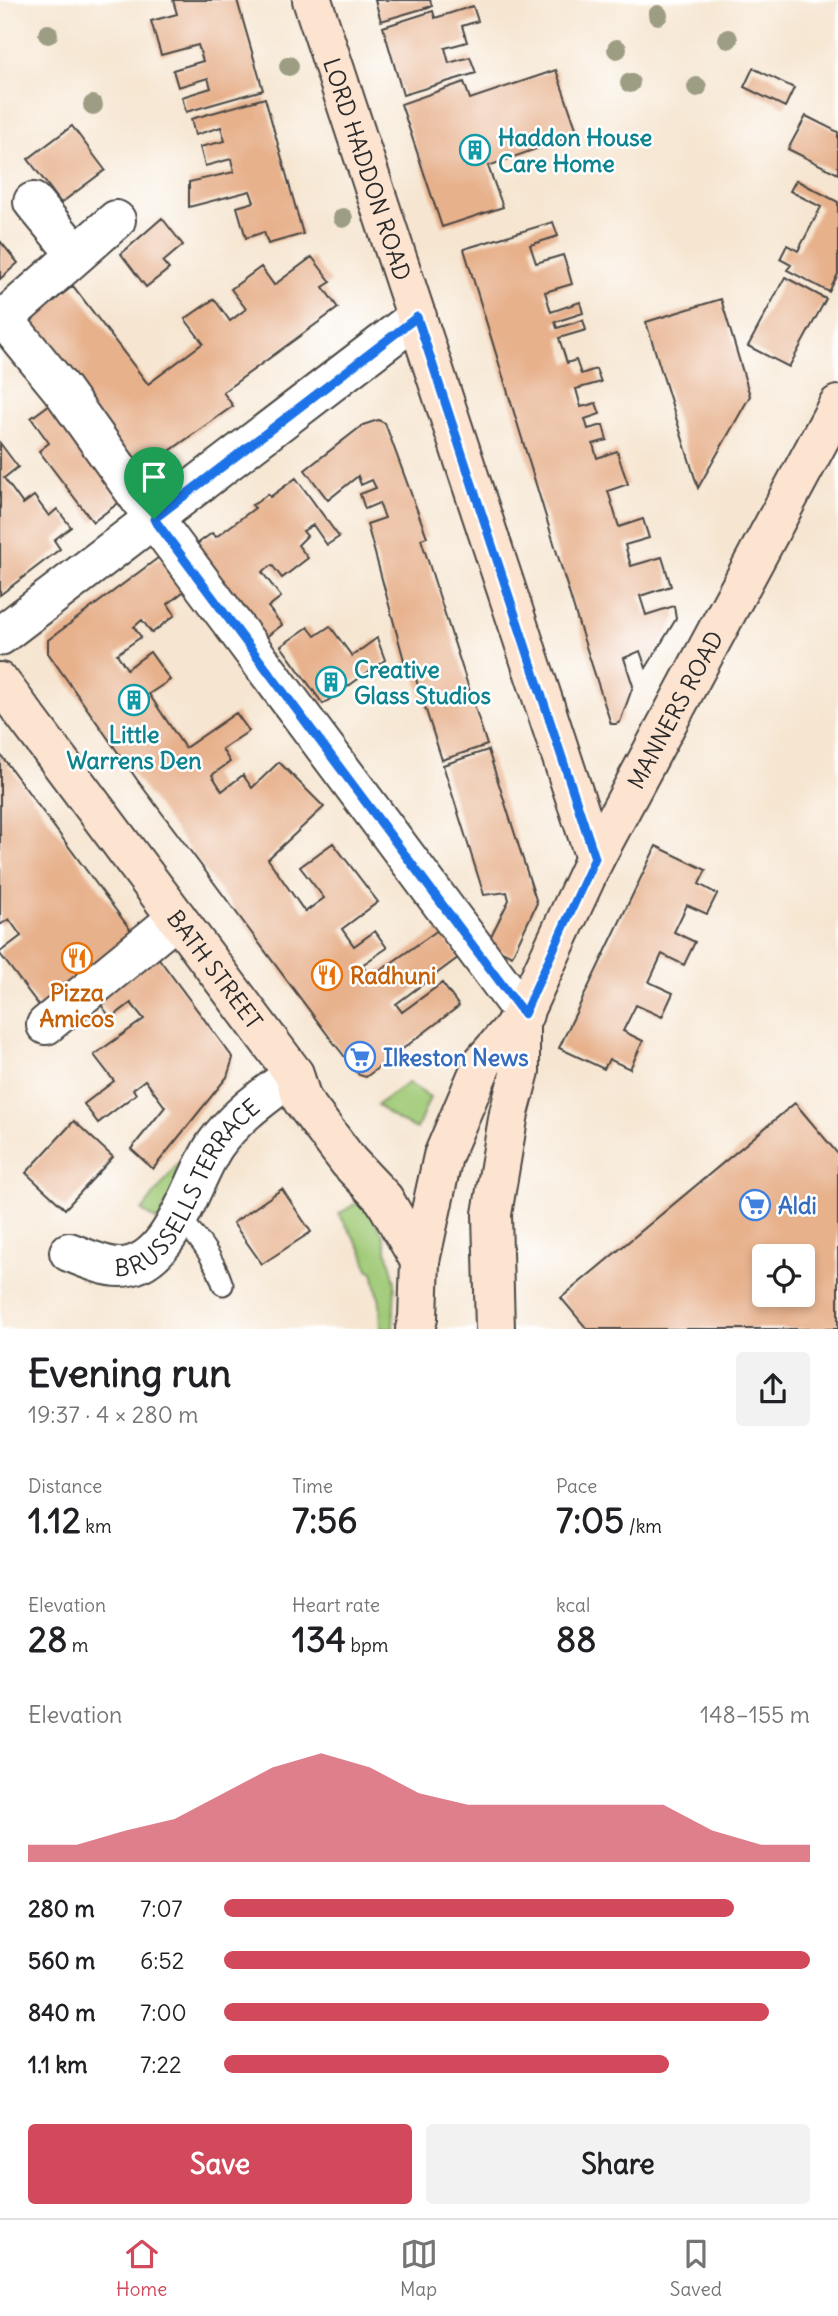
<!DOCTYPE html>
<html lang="en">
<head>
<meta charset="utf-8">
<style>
  :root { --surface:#fff; --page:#f2f2f2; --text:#202124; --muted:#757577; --line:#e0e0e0; --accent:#d1495b }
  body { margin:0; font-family:Delius,sans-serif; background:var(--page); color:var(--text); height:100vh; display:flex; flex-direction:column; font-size:26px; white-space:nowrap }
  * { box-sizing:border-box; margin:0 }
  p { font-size:23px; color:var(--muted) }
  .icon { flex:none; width:38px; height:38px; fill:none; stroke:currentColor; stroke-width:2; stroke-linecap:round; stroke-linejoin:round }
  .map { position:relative; height:1329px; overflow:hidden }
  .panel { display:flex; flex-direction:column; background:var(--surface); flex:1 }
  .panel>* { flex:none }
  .buttons { position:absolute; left:752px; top:1244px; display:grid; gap:14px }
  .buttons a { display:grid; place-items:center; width:63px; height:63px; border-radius:7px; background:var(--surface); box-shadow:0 4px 10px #0003; font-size:35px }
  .pin { position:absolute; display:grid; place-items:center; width:60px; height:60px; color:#fff; margin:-72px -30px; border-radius:50% 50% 50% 0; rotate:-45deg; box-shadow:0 0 7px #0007 }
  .pin .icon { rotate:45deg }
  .round { display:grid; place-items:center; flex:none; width:74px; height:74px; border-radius:7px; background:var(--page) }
  .head { display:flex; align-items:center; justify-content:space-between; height:119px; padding:0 28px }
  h1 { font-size:38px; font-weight:700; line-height:52px }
  .stats { display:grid; grid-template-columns:repeat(3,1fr); gap:10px; height:119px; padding:7px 28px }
  .stats div { display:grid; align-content:center }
  .stats b { font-size:35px; font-weight:700 }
  .stats small { font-size:19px; font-weight:400 }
  .stats p { font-size:19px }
  .chart { height:196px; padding:14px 28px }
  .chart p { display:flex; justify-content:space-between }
  .chart svg { width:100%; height:126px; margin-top:7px; fill:var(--accent); opacity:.7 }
  .button { display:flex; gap:14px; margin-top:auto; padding:14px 28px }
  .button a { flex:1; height:80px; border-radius:7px; background:var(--accent); color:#fff; font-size:28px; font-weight:700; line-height:80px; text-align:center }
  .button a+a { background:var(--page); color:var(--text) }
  ul { padding:0 28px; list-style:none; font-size:23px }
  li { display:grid; grid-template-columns:112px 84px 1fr; align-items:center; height:52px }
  li i { height:18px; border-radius:9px; background:var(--accent) }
  .tab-bar { display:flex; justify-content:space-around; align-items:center; height:98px; border-top:2px solid var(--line); background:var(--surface); font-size:19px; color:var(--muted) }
  .tab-bar a { display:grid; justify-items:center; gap:4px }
  .tab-bar .selected { color:var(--accent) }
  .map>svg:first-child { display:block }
</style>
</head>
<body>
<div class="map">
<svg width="838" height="1329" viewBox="0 0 838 1329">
  <rect width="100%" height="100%" fill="#fff"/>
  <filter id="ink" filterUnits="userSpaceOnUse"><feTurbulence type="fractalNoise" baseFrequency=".0143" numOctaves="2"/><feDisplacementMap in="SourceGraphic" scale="14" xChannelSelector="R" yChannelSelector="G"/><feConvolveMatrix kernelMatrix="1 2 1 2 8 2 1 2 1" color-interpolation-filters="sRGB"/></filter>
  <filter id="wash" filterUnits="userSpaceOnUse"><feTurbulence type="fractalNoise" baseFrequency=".00686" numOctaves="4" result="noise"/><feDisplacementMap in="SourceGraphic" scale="28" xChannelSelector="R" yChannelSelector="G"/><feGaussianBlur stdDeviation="1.57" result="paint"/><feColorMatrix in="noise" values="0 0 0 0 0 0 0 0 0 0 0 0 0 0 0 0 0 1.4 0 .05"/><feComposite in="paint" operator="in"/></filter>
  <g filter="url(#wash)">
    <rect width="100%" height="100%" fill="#f6e6d1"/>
    <path fill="#9fc975" stroke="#657a50" stroke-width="2" d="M 408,1083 L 430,1097 L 417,1129 L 397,1120 L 377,1105 Z
      M 189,1149 L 194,1153 L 158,1221 L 142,1211 Z
      M 363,1199 L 383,1235 L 395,1282 L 393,1329 L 381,1329 L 380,1303 L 373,1272 L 368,1269 L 362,1250 L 339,1214 Z"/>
    <g id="blocks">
      <path fill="#e7b18c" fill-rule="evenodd" d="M 173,0 L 237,0 L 263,90 L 186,112 L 182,97 L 211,88 L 208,78 L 178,87 L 173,70 L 203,61 L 198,45 L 161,55 L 151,21 L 177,14 Z
        M 375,0 L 430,0 L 432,6 L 381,21 Z
        M 473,6 L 478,21 L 462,26 L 467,42 L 445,48 L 449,63 L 470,57 L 476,73 L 403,95 L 383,27 L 433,11 L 435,18 Z
        M 753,68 L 794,88 L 785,107 L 744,87 Z
        M 556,70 L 578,134 L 488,166 L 503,207 L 442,227 L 401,104 L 464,82 L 470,99 Z
        M 265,98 L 303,234 L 268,244 L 264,232 L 246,238 L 237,207 L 254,202 L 250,191 L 189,207 L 189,182 L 234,172 L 231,159 L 205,166 L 200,147 L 225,141 L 221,127 L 195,135 L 191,119 Z
        M 806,116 L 838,132 L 838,174 L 788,149 Z
        M 72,126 L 105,170 L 61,203 L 28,159 Z
        M 796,180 L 838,202 L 838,274 L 829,292 L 787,270 L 791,265 L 780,259 L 787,245 L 798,251 L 821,207 L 790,191 Z
        M 162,218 L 183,245 L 163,262 L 169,269 L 146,287 L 121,254 Z
        M 553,222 L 558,236 L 530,245 L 536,263 L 563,255 L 568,270 L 572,284 L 545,292 L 551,312 L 580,302 L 583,313 L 555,322 L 557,328 L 583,320 L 586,330 L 559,338 L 567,363 L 576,360 L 581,374 L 596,369 L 601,382 L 576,389 L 581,407 L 596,403 L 600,414 L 585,419 L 588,429 L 603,425 L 607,440 L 593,444 L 597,458 L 617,451 L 621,464 L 628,484 L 608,491 L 619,527 L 643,519 L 649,538 L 625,545 L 631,566 L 662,557 L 671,586 L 640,596 L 646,615 L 674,606 L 676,619 L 646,668 L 640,651 L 624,658 L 633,686 L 620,722 L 616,724 L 611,724 L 579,625 L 464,249 Z
        M 0,241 L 18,263 L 0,279 Z
        M 312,257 L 331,282 L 323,287 L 338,308 L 223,392 L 233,406 L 133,477 L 21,327 L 73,286 L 148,384 L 203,343 L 185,319 L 214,299 L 230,321 L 246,309 L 231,289 L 261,267 L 274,285 Z
        M 785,277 L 826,299 L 789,367 L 748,346 Z
        M 721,299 L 750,396 L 698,488 L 646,322 Z
        M 53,402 L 125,498 L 93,522 L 39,451 L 49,443 L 31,418 Z
        M 378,420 L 385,423 L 427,537 L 421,539 L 487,745 L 442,760 L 414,673 L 408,675 L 367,524 L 385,518 L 379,503 L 365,509 L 360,494 L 376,488 L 372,480 L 361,485 L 358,476 L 328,500 L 305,470 L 363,425 Z
        M 0,443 L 18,467 L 4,478 L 23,504 L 34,496 L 49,516 L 57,509 L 71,527 L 54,540 L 60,549 L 0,595 Z
        M 296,478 L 339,537 L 327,545 L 313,525 L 303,531 L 307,536 L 298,545 L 308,558 L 282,578 L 272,565 L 262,572 L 281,597 L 268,607 L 282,625 L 262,640 L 193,547 L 212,533 L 216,537 L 255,508 L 252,505 L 256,503 L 268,494 L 270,497 Z
        M 158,558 L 166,558 L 189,587 L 168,604 L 175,615 L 152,633 L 142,620 L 134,627 L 141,637 L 117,654 L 127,669 L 150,652 L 170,680 L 149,694 L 185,748 L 236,713 L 249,731 L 222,749 L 230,762 L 212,775 L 222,791 L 243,775 L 252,788 L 279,762 L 324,807 L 268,859 L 305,912 L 324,898 L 300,867 L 333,843 L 378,902 L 342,929 L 354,946 L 375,931 L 387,948 L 362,965 L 371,977 L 438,930 L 459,957 L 396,1004 L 402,1012 L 442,983 L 459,1006 L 366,1077 L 359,1075 L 330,1038 L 138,781 L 48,653 L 48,640 Z
        M 330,626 L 352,656 L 377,638 L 385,660 L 323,704 L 281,646 L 308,627 L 315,636 Z
        M 488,750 L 537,903 L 512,956 L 487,944 L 509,900 L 507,892 L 484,895 L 443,765 Z
        M 0,754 L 135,936 L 41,1008 L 0,954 L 0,952 L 21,936 L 9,919 L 0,925 Z
        M 656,846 L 706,870 L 699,884 L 717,894 L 707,914 L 687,905 L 674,932 L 695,942 L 684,965 L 662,954 L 649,982 L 673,993 L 662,1017 L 636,1005 L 623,1031 L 643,1041 L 630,1069 L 609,1059 L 604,1069 L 559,1048 Z
        M 157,956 L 233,1058 L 227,1077 L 153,1169 L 131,1149 L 165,1107 L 145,1080 L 133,1089 L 136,1094 L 98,1123 L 84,1104 L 114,1081 L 94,1055 L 144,1019 L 131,1003 L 111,1018 L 98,1001 Z
        M 795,1103 L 838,1154 L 838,1329 L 587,1329 L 561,1298 ZM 765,1256 L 803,1256 L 803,1295 L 765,1295 Z
        M 74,1121 L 113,1157 L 65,1209 L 26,1173 Z
        M 282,1189 L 311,1232 L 262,1264 L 233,1223 Z"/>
    </g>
  </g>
  <g filter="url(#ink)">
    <use href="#blocks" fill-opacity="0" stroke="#494744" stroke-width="2"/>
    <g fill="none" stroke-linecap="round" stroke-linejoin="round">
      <g stroke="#494744" stroke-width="23">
        <path id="lane" d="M 178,1217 C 199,1237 214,1258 223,1285"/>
      </g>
      <g stroke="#494744" stroke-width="42">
        <g id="street">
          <path d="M 33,202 L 76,254"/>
          <path d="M 4,319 L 62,390 L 154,519 L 524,1014"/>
          <path d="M 0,322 L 116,220"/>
          <path d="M 0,636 L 417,317"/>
          <path d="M 46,1025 L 177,918"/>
          <path id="s1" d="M 69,1252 C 85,1258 104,1267 120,1267 C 172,1267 191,1180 215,1145 C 236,1115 265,1096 294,1074"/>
        </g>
      </g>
      <g stroke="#494744" stroke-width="42">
        <g id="secondary">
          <path id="s2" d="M 312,0 L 595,858"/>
          <path id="s3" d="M 0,682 L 294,1074 L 302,1100 L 349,1162 L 384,1199 L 420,1261"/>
          <path id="s4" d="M 415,1329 L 418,1318 L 420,1261 L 443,1156 L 483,1062 L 520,1020 L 595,858 L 838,405"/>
          <path d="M 495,1329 L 492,1214 L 509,1113 L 520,1071 L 520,1020"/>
        </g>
      </g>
      <use href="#lane" stroke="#fff" stroke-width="19"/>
      <use href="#street" stroke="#fff" stroke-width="38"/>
      <use href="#secondary" stroke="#fde4d1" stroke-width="38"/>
    </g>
    <g fill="#9d9d84">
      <circle cx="658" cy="15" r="10"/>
      <circle cx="48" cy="34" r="10"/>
      <circle cx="728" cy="39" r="10"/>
      <circle cx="617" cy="49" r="10"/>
      <circle cx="289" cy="66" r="10"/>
      <circle cx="630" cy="83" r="10"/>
      <circle cx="697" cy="87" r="10"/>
      <circle cx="93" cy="105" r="10"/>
      <circle cx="343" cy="218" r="10"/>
    </g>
  </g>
  <g fill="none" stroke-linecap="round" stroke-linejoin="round" filter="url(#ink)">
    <g stroke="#fff" stroke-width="14">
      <path id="route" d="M 417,317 L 595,858 L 524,1014 L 154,519 Z"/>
    </g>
    <use href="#route" stroke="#1a73e8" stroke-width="9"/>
  </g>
  <defs>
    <g id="building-ring" transform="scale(1.575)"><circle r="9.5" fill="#fff" stroke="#0f9aa8" stroke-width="1.5"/><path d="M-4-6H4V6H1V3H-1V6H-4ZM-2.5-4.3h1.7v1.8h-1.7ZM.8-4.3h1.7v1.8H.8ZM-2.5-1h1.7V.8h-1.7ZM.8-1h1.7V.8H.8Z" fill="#0f9aa8"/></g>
    <g id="restaurant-ring" transform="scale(1.575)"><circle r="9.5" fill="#fff" stroke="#e8710a" stroke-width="1.5"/><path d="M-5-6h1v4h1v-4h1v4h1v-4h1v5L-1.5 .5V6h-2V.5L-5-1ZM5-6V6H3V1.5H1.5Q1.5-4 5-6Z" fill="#e8710a"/></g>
    <g id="supermarket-ring" transform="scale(1.575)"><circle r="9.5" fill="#fff" stroke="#3f7fe0" stroke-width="1.5"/><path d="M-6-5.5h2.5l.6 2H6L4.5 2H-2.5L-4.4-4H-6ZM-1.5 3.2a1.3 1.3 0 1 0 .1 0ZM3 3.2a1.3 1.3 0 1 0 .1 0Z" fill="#3f7fe0"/></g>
  </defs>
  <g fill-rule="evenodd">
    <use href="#building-ring" x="475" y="150"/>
    <use href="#building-ring" x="331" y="682"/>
    <use href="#building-ring" x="134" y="700"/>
    <use href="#restaurant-ring" x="77" y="958"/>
    <use href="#restaurant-ring" x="327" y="975"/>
    <use href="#supermarket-ring" x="360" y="1057"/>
    <use href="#supermarket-ring" x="755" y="1205"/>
  </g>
  <g text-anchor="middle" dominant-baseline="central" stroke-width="5" stroke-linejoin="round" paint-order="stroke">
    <g font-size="23" font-weight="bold" fill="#0d838f" stroke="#fff" text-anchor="start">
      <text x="498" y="137">Haddon House<tspan x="498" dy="26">Care Home</tspan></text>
      <text x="354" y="669">Creative<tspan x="354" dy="26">Glass Studios</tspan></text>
      <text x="134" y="734" text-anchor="middle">Little<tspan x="134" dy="26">Warrens Den</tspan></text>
    </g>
    <g font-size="23" fill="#2b2b2b" stroke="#fff">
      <text stroke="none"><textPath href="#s2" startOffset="178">LORD HADDON ROAD</textPath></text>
      <text stroke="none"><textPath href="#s4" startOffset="681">MANNERS ROAD</textPath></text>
      <text stroke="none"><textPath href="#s3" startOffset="359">BATH STREET</textPath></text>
      <text stroke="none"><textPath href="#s1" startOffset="161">BRUSSELLS TERRACE</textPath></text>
    </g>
    <g font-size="23" font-weight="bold" fill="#c56008" stroke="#fff" text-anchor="start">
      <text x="350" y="975">Radhuni</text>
      <text x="77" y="992" text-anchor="middle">Pizza<tspan x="77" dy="26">Amicos</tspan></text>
    </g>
    <g font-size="23" font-weight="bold" fill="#366cbe" stroke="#fff" text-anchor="start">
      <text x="383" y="1057">Ilkeston News</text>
      <text x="778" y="1205">Aldi</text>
    </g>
  </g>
</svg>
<div class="buttons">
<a><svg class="icon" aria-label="locate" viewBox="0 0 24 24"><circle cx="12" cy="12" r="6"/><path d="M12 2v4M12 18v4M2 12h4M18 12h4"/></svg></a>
</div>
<div class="pin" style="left:154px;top:519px;background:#1e9e55"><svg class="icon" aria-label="arrive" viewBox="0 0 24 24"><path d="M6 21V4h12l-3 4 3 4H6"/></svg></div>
</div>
<section class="panel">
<div class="head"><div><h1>Evening run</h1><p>19:37 · 4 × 280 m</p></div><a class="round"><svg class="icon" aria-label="share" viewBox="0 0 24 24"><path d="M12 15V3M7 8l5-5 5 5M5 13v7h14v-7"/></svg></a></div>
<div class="stats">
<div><p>Distance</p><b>1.12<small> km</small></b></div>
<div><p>Time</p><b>7:56</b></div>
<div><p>Pace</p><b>7:05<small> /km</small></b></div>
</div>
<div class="stats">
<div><p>Elevation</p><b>28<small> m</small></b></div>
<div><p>Heart rate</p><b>134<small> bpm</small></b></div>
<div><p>kcal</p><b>88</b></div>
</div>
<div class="chart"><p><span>Elevation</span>148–155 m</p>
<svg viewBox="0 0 160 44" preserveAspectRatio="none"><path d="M0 44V38L10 38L20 33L30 29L40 20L50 11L60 6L70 11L80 20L90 24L100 24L110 24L120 24L130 24L140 33L150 38L160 38V44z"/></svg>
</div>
<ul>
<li><b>280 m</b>7:07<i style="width:87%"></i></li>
<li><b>560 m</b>6:52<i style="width:100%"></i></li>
<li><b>840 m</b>7:00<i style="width:93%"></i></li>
<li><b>1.1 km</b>7:22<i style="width:76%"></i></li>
</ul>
<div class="button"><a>Save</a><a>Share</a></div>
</section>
<nav class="tab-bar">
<a class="selected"><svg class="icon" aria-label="home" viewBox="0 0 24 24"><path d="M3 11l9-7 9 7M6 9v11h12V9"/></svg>Home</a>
<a><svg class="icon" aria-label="map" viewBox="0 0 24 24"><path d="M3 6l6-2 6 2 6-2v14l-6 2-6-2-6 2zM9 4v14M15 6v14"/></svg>Map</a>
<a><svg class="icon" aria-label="saved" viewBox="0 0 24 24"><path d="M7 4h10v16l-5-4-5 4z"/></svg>Saved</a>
</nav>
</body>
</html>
